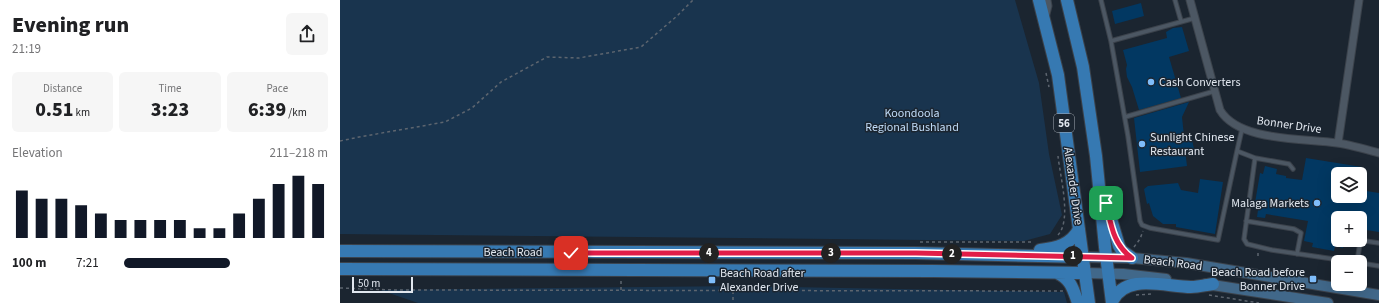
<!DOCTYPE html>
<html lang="en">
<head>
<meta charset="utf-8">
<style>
  :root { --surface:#fff; --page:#f6f6f6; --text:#202124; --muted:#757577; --accent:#111827 }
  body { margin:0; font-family:"Source Sans 3",sans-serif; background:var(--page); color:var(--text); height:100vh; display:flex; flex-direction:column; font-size:15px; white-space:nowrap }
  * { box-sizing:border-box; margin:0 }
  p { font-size:13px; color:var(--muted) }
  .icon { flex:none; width:22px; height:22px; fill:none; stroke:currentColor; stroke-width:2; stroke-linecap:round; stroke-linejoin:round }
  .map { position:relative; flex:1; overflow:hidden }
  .panel { display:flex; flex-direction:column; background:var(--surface); width:340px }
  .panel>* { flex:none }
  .buttons { position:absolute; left:991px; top:167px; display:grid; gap:8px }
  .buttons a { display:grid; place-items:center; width:36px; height:36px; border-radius:6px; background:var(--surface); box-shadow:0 4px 16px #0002; font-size:20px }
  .scale { position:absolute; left:12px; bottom:10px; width:61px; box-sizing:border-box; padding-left:4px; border:2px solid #e1e7ef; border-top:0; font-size:11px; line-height:14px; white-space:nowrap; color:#e1e7ef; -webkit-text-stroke:3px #1b2530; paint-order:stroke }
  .pin { position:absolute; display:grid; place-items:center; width:34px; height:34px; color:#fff; margin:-17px; border-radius:8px; box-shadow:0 2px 6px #0006 }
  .km { position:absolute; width:20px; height:20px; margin:-10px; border-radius:50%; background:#222; color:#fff; font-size:11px; line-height:20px; text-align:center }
  .round { display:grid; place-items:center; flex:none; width:42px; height:42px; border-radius:6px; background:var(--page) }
  .summary { display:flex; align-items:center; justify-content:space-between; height:68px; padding:0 12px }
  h1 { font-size:22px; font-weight:800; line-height:30px }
  .metrics { display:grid; grid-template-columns:repeat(3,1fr); gap:6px; height:68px; padding:4px 12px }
  .metrics div { display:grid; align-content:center; border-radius:6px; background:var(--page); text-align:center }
  .metrics b { font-size:20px; font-weight:800 }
  .metrics small { font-size:11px; font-weight:400 }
  .metrics p { font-size:11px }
  .chart { height:112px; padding:8px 12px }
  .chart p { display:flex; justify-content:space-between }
  .chart svg { width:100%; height:72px; margin-top:4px; stroke:var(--accent); stroke-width:6 }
  ul { padding:0 12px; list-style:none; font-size:13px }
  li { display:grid; grid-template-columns:64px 48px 1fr; align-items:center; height:30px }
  li i { height:10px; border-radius:5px; background:var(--accent) }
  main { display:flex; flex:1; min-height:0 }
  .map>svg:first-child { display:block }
</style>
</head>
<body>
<main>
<section class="panel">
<div class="summary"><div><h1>Evening run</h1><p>21:19</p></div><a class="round"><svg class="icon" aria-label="share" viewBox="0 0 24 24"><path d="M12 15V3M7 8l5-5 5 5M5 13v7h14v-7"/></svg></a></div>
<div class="metrics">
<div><p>Distance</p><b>0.51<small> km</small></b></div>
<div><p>Time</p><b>3:23</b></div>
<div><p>Pace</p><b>6:39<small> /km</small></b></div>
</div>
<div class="chart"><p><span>Elevation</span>211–218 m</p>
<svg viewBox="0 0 160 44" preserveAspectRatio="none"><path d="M5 44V15M15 44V20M25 44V20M35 44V24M45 44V29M55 44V33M65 44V33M75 44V33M85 44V33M95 44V38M105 44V38M115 44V29M125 44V20M135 44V11M145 44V6M155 44V11"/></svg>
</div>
<ul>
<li><b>100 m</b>7:21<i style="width:52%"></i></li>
</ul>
</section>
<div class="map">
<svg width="1039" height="303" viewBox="0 0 1039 303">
  <rect width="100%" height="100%" fill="#1b2530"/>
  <path fill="#19344e" d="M 0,0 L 675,0 L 699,83 L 709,154 L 722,215 L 710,234 L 684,241 L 0,234 Z
    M 401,286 L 724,292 L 727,303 L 78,303 L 40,290 Z"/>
  <path fill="#023862" d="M 801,3 L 804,16 L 775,24 L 772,11 Z
    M 842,27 L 849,51 L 829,57 L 841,98 L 799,110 L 792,87 L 787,77 L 786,69 L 787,65 L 783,50 L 827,38 L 826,32 L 833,28 Z
    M 849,102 L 842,117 L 844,136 L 851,135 L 854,149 L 845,150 L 847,166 L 800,172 L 794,118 Z
    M 966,158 L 1022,167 L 1021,174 L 998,174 L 998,196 L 1020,196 L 1020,190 L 1039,193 L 1039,232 L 1020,229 L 1020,218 L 998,218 L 998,240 L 1004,240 L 1003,248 L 995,246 L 994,251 L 972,247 L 973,243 L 964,241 L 968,221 L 926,214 L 925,218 L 917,217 L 918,210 L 914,209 L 920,173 L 923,174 L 925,166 L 937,169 L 936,174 L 946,176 L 946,178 L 962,180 Z
    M 860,179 L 883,182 L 875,234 L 836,227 L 836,224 L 823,224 L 813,216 L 809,203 L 807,204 L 804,189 L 808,186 L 838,183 L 841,190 L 858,193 Z"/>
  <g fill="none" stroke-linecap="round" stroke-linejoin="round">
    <g stroke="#3b424b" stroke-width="5.5">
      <path id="service" d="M 761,0 L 771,41 L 855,18
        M 835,0 L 841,21
        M 771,41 L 788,136 L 800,221 L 802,225 L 810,228 L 878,240 L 897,151
        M 785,117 L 875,91
        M 902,129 L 897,151 L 915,158 L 904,239 L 907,244 L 932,250 L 1014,262
        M 915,158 L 949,164 L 953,169
        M 906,221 L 954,229 L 961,233 L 957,254
        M 1017,262 L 1020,243 L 1025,241 L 1039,243
        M 1020,263 L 1039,266"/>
    </g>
    <g stroke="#3b424b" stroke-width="9">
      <path id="minor" d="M 850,0 L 880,110 C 899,142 964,138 997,143 C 1011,145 1025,149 1039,153
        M 705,18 L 708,6 L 707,0
        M 998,143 L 1019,0"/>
    </g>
    <g stroke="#3b424b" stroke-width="12">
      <path id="secondary" d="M 743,257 L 792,258 L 846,263 L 1039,295
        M 745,273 L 783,274 L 826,279
        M 866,284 L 988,303"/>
    </g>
    <g stroke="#3b424b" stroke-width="14">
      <path id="primary" d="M 699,0 L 718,75 L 749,303
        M 727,0 L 743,67 L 756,156 L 765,247 L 772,303
        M 768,209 L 779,246 L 782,251 L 792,258
        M 700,250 C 716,248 731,245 739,229
        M 0,251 L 575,253 L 743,257
        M 0,269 L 593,271 L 745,273
        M 717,273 C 731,279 733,289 738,303
        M 772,302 C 785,272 826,287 851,287 C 858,287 866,285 873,284"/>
    </g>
    <path stroke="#5d656f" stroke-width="1.5" stroke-dasharray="3 3" stroke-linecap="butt" d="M 706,73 L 709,87
      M 0,141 L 19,137 L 105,122 L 132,108 L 161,82 L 207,57 L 239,58 L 301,47 L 337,16 L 353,0
      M 718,235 C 732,220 720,176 718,156
      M 580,242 L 694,242
      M 794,247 L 800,239 L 803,231
      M 918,253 L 918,259
      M 0,288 L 55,290 L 724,291
      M 281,290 L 281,280
      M 393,291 L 393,303
      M 796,295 L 812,294
      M 869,295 L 919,303"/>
    <use href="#service" stroke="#4c5763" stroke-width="3.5"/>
    <use href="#minor" stroke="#4c5763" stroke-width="7"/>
    <use href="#secondary" stroke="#41688a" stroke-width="10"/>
    <use href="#primary" stroke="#3679b2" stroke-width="12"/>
  </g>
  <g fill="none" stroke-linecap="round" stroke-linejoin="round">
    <g stroke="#fff" stroke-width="8">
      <path id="route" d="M 231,253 L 576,253 L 792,258 C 773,245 771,224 766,203"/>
    </g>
    <use href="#route" stroke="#e11d48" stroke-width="5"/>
  </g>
  <g fill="#7fbdfa" stroke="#1b2530" stroke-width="1.5">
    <circle cx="811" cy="82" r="4"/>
    <circle cx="802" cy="144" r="4"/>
    <circle cx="977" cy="203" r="4"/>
    <rect x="969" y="275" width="8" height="8" rx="2"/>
    <rect x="368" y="276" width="8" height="8" rx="2"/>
  </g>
  <g text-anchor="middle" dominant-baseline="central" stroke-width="3" stroke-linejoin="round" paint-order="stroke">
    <rect fill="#1b2530" stroke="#a6adb6" stroke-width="1" x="714" y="114" width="20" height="18" rx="3"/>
    <g font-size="11" font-weight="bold" fill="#e1e7ef">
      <text x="724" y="123">56</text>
    </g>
    <g font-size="12" fill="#e1e7ef" stroke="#1b2530" text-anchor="start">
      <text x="819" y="82">Cash Converters</text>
      <text x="810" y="137">Sunlight Chinese<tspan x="810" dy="14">Restaurant</tspan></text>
      <text x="969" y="203" text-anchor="end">Malaga Markets</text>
      <text x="965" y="272" text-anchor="end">Beach Road before<tspan x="965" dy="14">Bonner Drive</tspan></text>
      <text x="380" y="273">Beach Road after<tspan x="380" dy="14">Alexander Drive</tspan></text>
    </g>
    <g font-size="12" fill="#c1dcf8" stroke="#1b2530">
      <text x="572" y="113">Koondoola<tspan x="572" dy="14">Regional Bushland</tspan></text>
    </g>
    <g font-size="12" fill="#e1e7ef" stroke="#1b2530">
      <text transform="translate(949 125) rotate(8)">Bonner Drive</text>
      <text transform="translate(733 186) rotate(82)">Alexander Drive</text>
      <text x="173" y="252">Beach Road</text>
      <text transform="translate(833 263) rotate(7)">Beach Road</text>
    </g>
  </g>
</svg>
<div class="buttons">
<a><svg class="icon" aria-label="layers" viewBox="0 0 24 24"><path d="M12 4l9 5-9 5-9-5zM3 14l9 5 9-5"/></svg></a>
<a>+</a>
<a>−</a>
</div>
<div class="scale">50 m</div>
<div class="pin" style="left:766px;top:203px;background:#1e9e55"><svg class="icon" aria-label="arrive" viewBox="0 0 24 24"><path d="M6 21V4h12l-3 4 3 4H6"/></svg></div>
<div class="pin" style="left:231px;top:253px;background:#d93025"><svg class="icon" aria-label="check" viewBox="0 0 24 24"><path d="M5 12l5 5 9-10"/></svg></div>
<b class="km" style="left:733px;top:256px">1</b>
<b class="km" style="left:612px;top:254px">2</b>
<b class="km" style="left:491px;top:253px">3</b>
<b class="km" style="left:369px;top:253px">4</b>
</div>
</main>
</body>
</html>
